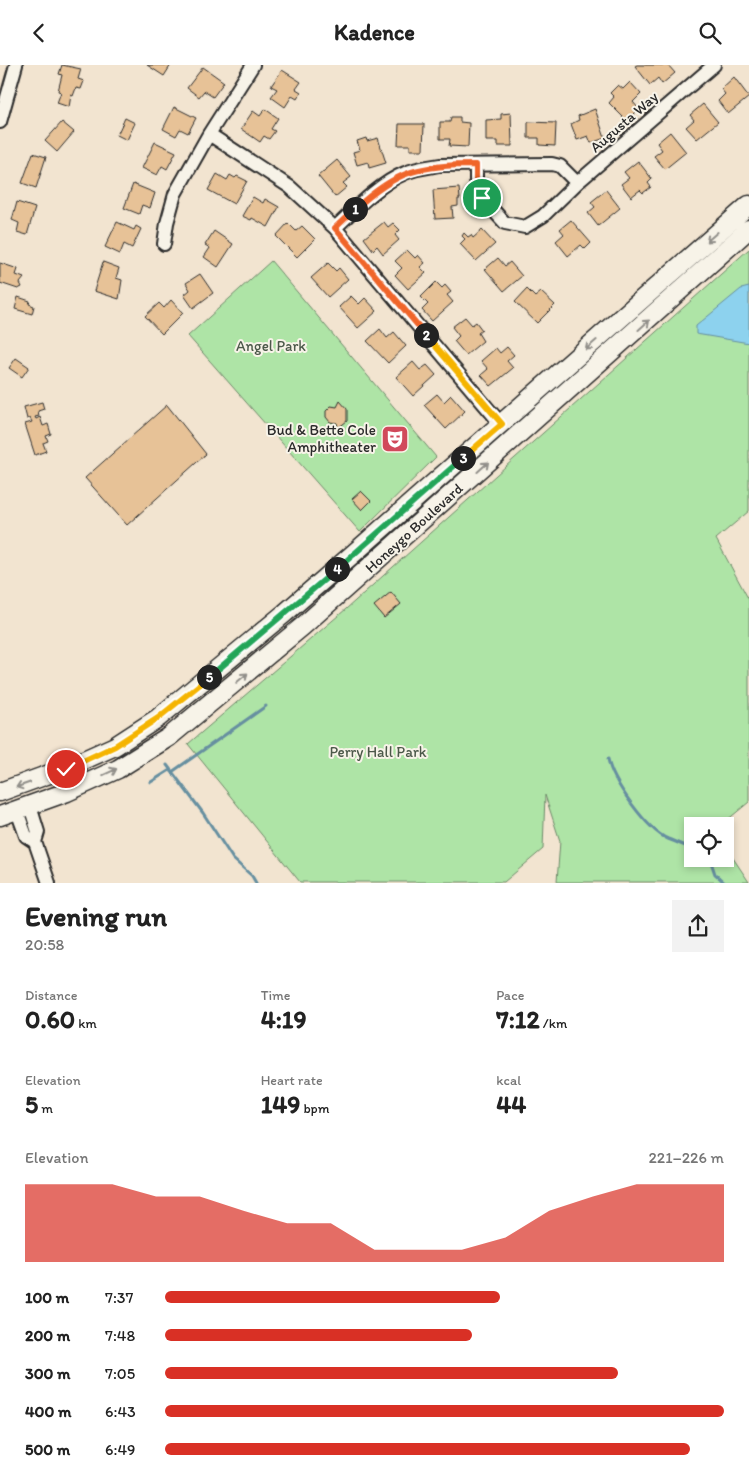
<!DOCTYPE html>
<html lang="en">
<head>
<meta charset="utf-8">
<style>
  :root { --surface:#fff; --page:#f2f2f2; --text:#222; --muted:#767676; --accent:#d93025 }
  body { margin:0; font-family:Itim,sans-serif; background:var(--page); color:var(--text); height:100vh; display:flex; flex-direction:column; font-size:19px; white-space:nowrap }
  * { box-sizing:border-box; margin:0 }
  p { font-size:16px; color:var(--muted) }
  .icon { flex:none; width:28px; height:28px; fill:none; stroke:currentColor; stroke-width:2; stroke-linecap:round; stroke-linejoin:round }
  .map { position:relative; height:818px; overflow:hidden }
  .details { display:flex; flex-direction:column; background:var(--surface); flex:1 }
  .details>* { flex:none }
  .buttons { position:absolute; left:684px; top:752px; display:grid; gap:10px }
  .buttons a { display:grid; place-items:center; width:50px; height:50px; border-radius:0px; background:var(--surface); box-shadow:0 2px 8px #0003; font-size:25px }
  .pin { position:absolute; display:grid; place-items:center; width:42px; height:42px; color:#fff; margin:-21px; border:2px solid #fff; border-radius:50%; box-shadow:0 1px 5px #0007 }
  .km { position:absolute; width:25px; height:25px; margin:-12px; border-radius:50%; background:#222; color:#fff; font-size:14px; line-height:25px; text-align:center }
  .round { display:grid; place-items:center; flex:none; width:52px; height:52px; border-radius:0px; background:var(--page) }
  .summary { display:flex; align-items:center; justify-content:space-between; height:85px; padding:0 25px }
  h1 { font-size:28px; font-weight:700; line-height:38px }
  .metrics { display:grid; grid-template-columns:repeat(3,1fr); gap:8px; height:85px; padding:5px 25px }
  .metrics div { display:grid; align-content:center }
  .metrics b { font-size:25px; font-weight:700 }
  .metrics small { font-size:14px; font-weight:400 }
  .metrics p { font-size:14px }
  .chart { height:140px; padding:10px 25px }
  .chart p { display:flex; justify-content:space-between }
  .chart svg { width:100%; height:90px; margin-top:5px; fill:var(--accent); opacity:.7 }
  ul { padding:0 25px; list-style:none; font-size:16px }
  li { display:grid; grid-template-columns:80px 60px 1fr; align-items:center; height:38px }
  li i { height:12px; border-radius:6px; background:var(--accent) }
  header { display:flex; justify-content:space-between; align-items:center; height:65px; padding:0 25px; background:var(--surface); font-size:22px; font-weight:700 }
  .map>svg:first-child { display:block }
</style>
</head>
<body>
<header><svg class="icon" aria-label="back" viewBox="0 0 24 24"><path d="M15 5l-7 7 7 7"/></svg>Kadence<svg class="icon" aria-label="search" viewBox="0 0 24 24"><circle cx="10" cy="10" r="6"/><path d="M15 15l6 6"/></svg></header>
<div class="map">
<svg width="749" height="818" viewBox="0 0 749 818">
  <rect width="100%" height="100%" fill="#f2e4d0"/>
  <filter id="ink" filterUnits="userSpaceOnUse"><feTurbulence type="fractalNoise" baseFrequency=".02" numOctaves="2"/><feDisplacementMap in="SourceGraphic" scale="10" xChannelSelector="R" yChannelSelector="G"/><feConvolveMatrix kernelMatrix="1 2 1 2 8 2 1 2 1" color-interpolation-filters="sRGB"/></filter>
  <g filter="url(#ink)">
    <path fill="#aee4a6" stroke="#6c8868" d="M 749,184 L 749,446 L 716,474 L 749,535 L 749,737 L 720,761 L 692,761 L 692,794 L 725,794 L 725,781 L 749,817 L 557,817 L 560,776 L 545,730 L 543,784 L 504,817 L 300,817 L 188,679 L 346,544 Z
      M 271,196 L 436,392 L 360,467 L 188,271 Z"/>
    <path fill="#8dd2ee" stroke="#668fa0" d="M 749,222 L 749,278 L 696,269 L 696,261 L 741,224 Z"/>
    <g fill="none" stroke-linecap="round" stroke-linejoin="round">
      <path stroke="#668fa0" stroke-width="3" d="M 608,694 C 612,716 647,765 668,774 C 676,777 683,781 692,783
        M 167,700 L 203,748 L 233,794 L 252,811 L 256,818
        M 172,707 L 266,641
        M 151,717 L 170,705
        M 710,794 L 715,809 L 725,818"/>
    </g>
    <path fill="#e7c297" stroke="#2b2b2b" d="M 62,0 L 81,4 L 78,14 L 84,16 L 81,24 L 76,23 L 73,31 L 71,30 L 69,42 L 57,38 L 61,27 L 58,26 L 62,10 L 59,9 Z
      M 147,0 L 171,0 L 164,11 Z
      M 637,0 L 668,0 L 675,8 L 662,19 L 658,13 L 650,20 L 635,1 Z
      M 203,2 L 224,17 L 213,32 L 204,26 L 199,32 L 187,23 Z
      M 282,5 L 301,17 L 296,24 L 301,27 L 297,34 L 292,31 L 285,42 L 271,32 L 277,24 L 271,21 Z
      M 734,12 L 749,32 L 728,49 L 718,36 L 725,29 L 721,24 Z
      M 630,17 L 641,29 L 633,37 L 639,44 L 627,56 L 609,38 L 614,32 L 610,28 L 618,20 L 623,24 Z
      M 703,39 L 718,57 L 697,74 L 686,62 L 694,55 L 690,50 Z
      M 174,42 L 196,53 L 188,68 L 180,64 L 176,71 L 163,64 Z
      M 265,44 L 278,53 L 271,64 L 275,66 L 269,74 L 264,71 L 260,77 L 241,64 L 253,46 L 260,51 Z
      M 595,44 L 605,73 L 591,78 L 588,71 L 577,75 L 571,59 L 579,55 L 578,51 Z
      M 511,48 L 512,81 L 498,81 L 498,76 L 486,76 L 486,55 L 501,54 L 501,49 Z
      M 451,52 L 460,52 L 460,57 L 469,58 L 468,82 L 449,81 L 450,74 L 440,74 L 440,57 L 450,57 Z
      M 125,53 L 135,58 L 127,75 L 117,70 Z
      M 62,57 L 74,67 L 57,87 L 45,76 Z
      M 528,57 L 556,58 L 555,81 L 539,80 L 539,73 L 528,73 Z
      M 399,59 L 424,59 L 423,85 L 410,85 L 410,80 L 398,80 Z
      M 670,67 L 686,87 L 665,104 L 654,91 L 662,85 L 657,78 Z
      M 366,73 L 367,76 L 378,73 L 386,98 L 369,103 L 368,97 L 357,100 L 353,87 L 360,85 L 357,76 Z
      M 155,77 L 176,87 L 167,104 L 162,101 L 157,110 L 142,103 Z
      M 33,88 L 46,92 L 36,123 L 22,118 Z
      M 337,95 L 351,112 L 343,118 L 347,122 L 335,132 L 318,111 Z
      M 638,96 L 652,114 L 648,118 L 651,122 L 643,128 L 640,125 L 631,132 L 621,119 L 629,113 L 624,107 Z
      M 217,109 L 227,115 L 230,110 L 235,113 L 237,111 L 247,116 L 234,139 L 208,125 Z
      M 133,119 L 155,128 L 150,143 L 142,140 L 139,149 L 124,143 Z
      M 459,123 L 460,134 L 458,134 L 458,141 L 452,142 L 453,153 L 435,154 L 433,125 Z
      M 606,125 L 620,143 L 598,161 L 588,148 L 595,142 L 591,137 Z
      M 253,132 L 263,138 L 265,134 L 279,142 L 268,162 L 252,153 L 251,155 L 242,151 Z
      M 17,137 L 35,143 L 27,170 L 17,167 L 19,158 L 12,155 Z
      M 571,155 L 591,178 L 585,184 L 581,180 L 568,191 L 556,176 L 564,169 L 560,164 Z
      M 117,157 L 134,165 L 136,161 L 141,164 L 132,183 L 124,179 L 120,189 L 105,182 Z
      M 384,157 L 388,162 L 393,158 L 400,165 L 395,170 L 399,175 L 383,189 L 377,181 L 373,185 L 364,173 Z
      M 288,158 L 296,166 L 302,161 L 315,174 L 297,192 L 276,171 Z
      M 482,165 L 495,179 L 476,196 L 460,179 L 465,174 L 462,171 L 464,168 L 468,172 L 471,170 L 473,173 Z
      M 214,166 L 233,179 L 218,202 L 204,192 L 210,183 L 205,180 Z
      M 407,185 L 415,193 L 418,190 L 425,198 L 420,202 L 426,208 L 408,224 L 395,210 L 402,203 L 395,196 Z
      M 498,193 L 505,201 L 510,197 L 522,211 L 504,226 L 485,204 Z
      M 103,197 L 119,203 L 116,213 L 122,215 L 119,234 L 94,226 Z
      M 0,198 L 18,204 L 16,210 L 24,213 L 20,218 L 22,222 L 18,224 L 0,218 Z
      M 328,198 L 336,206 L 339,203 L 348,214 L 328,232 L 311,213 Z
      M 200,209 L 213,228 L 193,243 L 184,230 L 190,225 L 186,218 Z
      M 436,217 L 442,223 L 445,220 L 451,227 L 447,230 L 453,237 L 432,256 L 422,245 L 428,239 L 421,232 Z
      M 527,224 L 535,232 L 541,227 L 555,240 L 537,258 L 515,237 Z
      M 351,231 L 359,239 L 365,233 L 377,246 L 358,263 L 339,242 Z
      M 18,232 L 30,236 L 29,239 L 34,241 L 32,249 L 15,244 Z
      M 171,235 L 183,248 L 162,269 L 145,251 L 159,238 L 164,243 Z
      M 465,252 L 472,260 L 476,257 L 482,265 L 478,268 L 483,276 L 466,290 L 454,276 L 459,271 L 452,262 Z
      M 380,264 L 387,273 L 394,267 L 406,281 L 388,298 L 367,276 Z
      M 507,282 L 514,290 L 507,296 L 513,303 L 491,321 L 481,310 L 488,304 L 481,296 L 496,283 L 500,288 Z
      M 16,293 L 29,302 L 22,312 L 9,303 Z
      M 413,297 L 420,305 L 427,300 L 436,310 L 413,331 L 396,312 Z
      M 437,329 L 444,337 L 451,330 L 465,346 L 446,364 L 424,340 Z
      M 340,336 L 347,344 L 347,356 L 338,363 L 337,358 L 330,357 L 326,352 L 326,346 L 331,341 L 337,342 Z
      M 42,337 L 44,344 L 38,346 L 39,351 L 35,352 L 36,354 L 40,352 L 43,361 L 48,359 L 51,369 L 46,371 L 48,376 L 43,378 L 46,386 L 35,390 L 25,359 L 32,357 L 30,353 L 27,354 L 24,342 Z
      M 167,340 L 206,389 L 127,460 L 85,413 Z
      M 361,426 L 371,436 L 362,445 L 352,434 Z
      M 391,527 L 401,539 L 384,553 L 374,541 Z"/>
    <g fill="none" stroke-linecap="round" stroke-linejoin="round">
      <g stroke="#2b2b2b" stroke-width="16">
        <path id="street" d="M 0,57 L 16,0
          M 209,69 L 290,122 L 335,163 L 501,359
          M 476,100 L 476,115 L 482,133 L 505,158 L 525,162 L 543,151 L 577,118 L 714,0
          M 335,163 C 355,144 380,118 405,108 C 416,103 429,102 440,100 L 552,99 L 560,101 L 577,118
          M 164,179 L 167,158 L 175,129 L 209,69 L 253,0
          M 30,741 L 38,767 L 35,777
          M 17,746 L 26,771 L 35,777 L 49,818"/>
      </g>
      <g stroke="#2b2b2b" stroke-width="21">
        <path id="secondary" d="M 0,727 L 66,703 L 115,681 L 158,653 L 285,548 L 361,482 L 749,140
          M 0,751 L 67,727 L 118,704 L 169,672 L 303,561 L 749,164"/>
      </g>
      <use href="#street" stroke="#f7f3e8" stroke-width="12"/>
      <use href="#secondary" stroke="#f7f3e8" stroke-width="18"/>
    </g>
    <defs><path id="oneway-shaft" d="M-6 0H5M1.5-3L5.5 0L1.5 3" fill="none" stroke-width="1.6" stroke-linecap="round" stroke-linejoin="round" transform="scale(1.25)"/></defs>
    <g stroke="#918f8a">
      <use href="#oneway-shaft" transform="translate(712 172) rotate(139)"/>
      <use href="#oneway-shaft" transform="translate(644 260) rotate(-42)"/>
      <use href="#oneway-shaft" transform="translate(591 280) rotate(139)"/>
      <use href="#oneway-shaft" transform="translate(483 402) rotate(-42)"/>
      <use href="#oneway-shaft" transform="translate(242 613) rotate(-40)"/>
      <use href="#oneway-shaft" transform="translate(110 707) rotate(-25)"/>
      <use href="#oneway-shaft" transform="translate(23 720) rotate(161)"/>
    </g>
  </g>
  <g fill="none" stroke-linecap="round" stroke-linejoin="round" filter="url(#ink)">
    <g stroke="#fff" stroke-width="10">
      <path id="split-1" d="M 355,144 C 397,105 420,100 476,100 L 476,115 L 482,133"/>
    </g>
    <g stroke="#fff" stroke-width="10">
      <path id="split-2" d="M 355,144 L 335,163 L 426,270"/>
    </g>
    <g stroke="#fff" stroke-width="10">
      <path id="split-3" d="M 426,270 L 502,359 L 463,393"/>
    </g>
    <g stroke="#fff" stroke-width="10">
      <path id="split-4" d="M 337,504 L 463,393"/>
    </g>
    <g stroke="#fff" stroke-width="10">
      <path id="split-5" d="M 209,612 L 337,504"/>
    </g>
    <g stroke="#fff" stroke-width="10">
      <path id="split-6" d="M 66,704 L 115,681 L 158,653 L 209,612"/>
    </g>
    <use href="#split-1" stroke="#f0652b" stroke-width="6"/>
    <use href="#split-2" stroke="#f0652b" stroke-width="6"/>
    <use href="#split-3" stroke="#f5b400" stroke-width="6"/>
    <use href="#split-4" stroke="#22a559" stroke-width="6"/>
    <use href="#split-5" stroke="#22a559" stroke-width="6"/>
    <use href="#split-6" stroke="#f5b400" stroke-width="6"/>
  </g>
  <defs>
    <g id="theatre-square" transform="scale(1.4375)"><rect x="-9" y="-9" width="18" height="18" rx="4" fill="#d1495b" stroke="#f7f3e8"/><path d="M-5-5.5Q0-4 5-5.5V0Q5 5 0 6Q-5 5-5 0ZM-3.3-2.5H-1v1.5H-3.3ZM1-2.5H3.3v1.5H1ZM-2.8 1Q0 5.5 2.8 1Z" fill="#fff"/></g>
  </defs>
  <g fill-rule="evenodd">
    <use href="#theatre-square" x="395" y="374"/>
  </g>
  <g text-anchor="middle" dominant-baseline="central" stroke-width="4" stroke-linejoin="round" paint-order="stroke">
    <g font-size="15" fill="#2b2b2b" stroke="#f7f3e8">
      <text transform="translate(624 57) rotate(-41)">Augusta Way</text>
      <text transform="translate(414 463) rotate(-42)">Honeygo Boulevard</text>
    </g>
    <g font-size="15" fill="#4c594a" stroke="#f7f3e8">
      <text x="271" y="281">Angel Park</text>
      <text x="378" y="687">Perry Hall Park</text>
    </g>
    <g font-size="15" fill="#2b2b2b" stroke="#f7f3e8" text-anchor="end">
      <text x="376" y="365">Bud &amp; Bette Cole<tspan x="376" dy="17">Amphitheater</tspan></text>
    </g>
  </g>
</svg>
<div class="buttons">
<a><svg class="icon" aria-label="locate" viewBox="0 0 24 24"><circle cx="12" cy="12" r="6"/><path d="M12 2v4M12 18v4M2 12h4M18 12h4"/></svg></a>
</div>
<div class="pin" style="left:482px;top:133px;background:#1e9e55"><svg class="icon" aria-label="arrive" viewBox="0 0 24 24"><path d="M6 21V4h12l-3 4 3 4H6"/></svg></div>
<div class="pin" style="left:66px;top:704px;background:#d93025"><svg class="icon" aria-label="check" viewBox="0 0 24 24"><path d="M5 12l5 5 9-10"/></svg></div>
<b class="km" style="left:355px;top:144px">1</b>
<b class="km" style="left:426px;top:270px">2</b>
<b class="km" style="left:463px;top:393px">3</b>
<b class="km" style="left:337px;top:504px">4</b>
<b class="km" style="left:209px;top:612px">5</b>
</div>
<section class="details">
<div class="summary"><div><h1>Evening run</h1><p>20:58</p></div><a class="round"><svg class="icon" aria-label="share" viewBox="0 0 24 24"><path d="M12 15V3M7 8l5-5 5 5M5 13v7h14v-7"/></svg></a></div>
<div class="metrics">
<div><p>Distance</p><b>0.60<small> km</small></b></div>
<div><p>Time</p><b>4:19</b></div>
<div><p>Pace</p><b>7:12<small> /km</small></b></div>
</div>
<div class="metrics">
<div><p>Elevation</p><b>5<small> m</small></b></div>
<div><p>Heart rate</p><b>149<small> bpm</small></b></div>
<div><p>kcal</p><b>44</b></div>
</div>
<div class="chart"><p><span>Elevation</span>221–226 m</p>
<svg viewBox="0 0 160 44" preserveAspectRatio="none"><path d="M0 44V6L10 6L20 6L30 12L40 12L50 19L60 25L70 25L80 38L90 38L100 38L110 32L120 19L130 12L140 6L150 6L160 6V44z"/></svg>
</div>
<ul>
<li><b>100 m</b>7:37<i style="width:60%"></i></li>
<li><b>200 m</b>7:48<i style="width:55%"></i></li>
<li><b>300 m</b>7:05<i style="width:81%"></i></li>
<li><b>400 m</b>6:43<i style="width:100%"></i></li>
<li><b>500 m</b>6:49<i style="width:94%"></i></li>
</ul>
</section>
</body>
</html>
